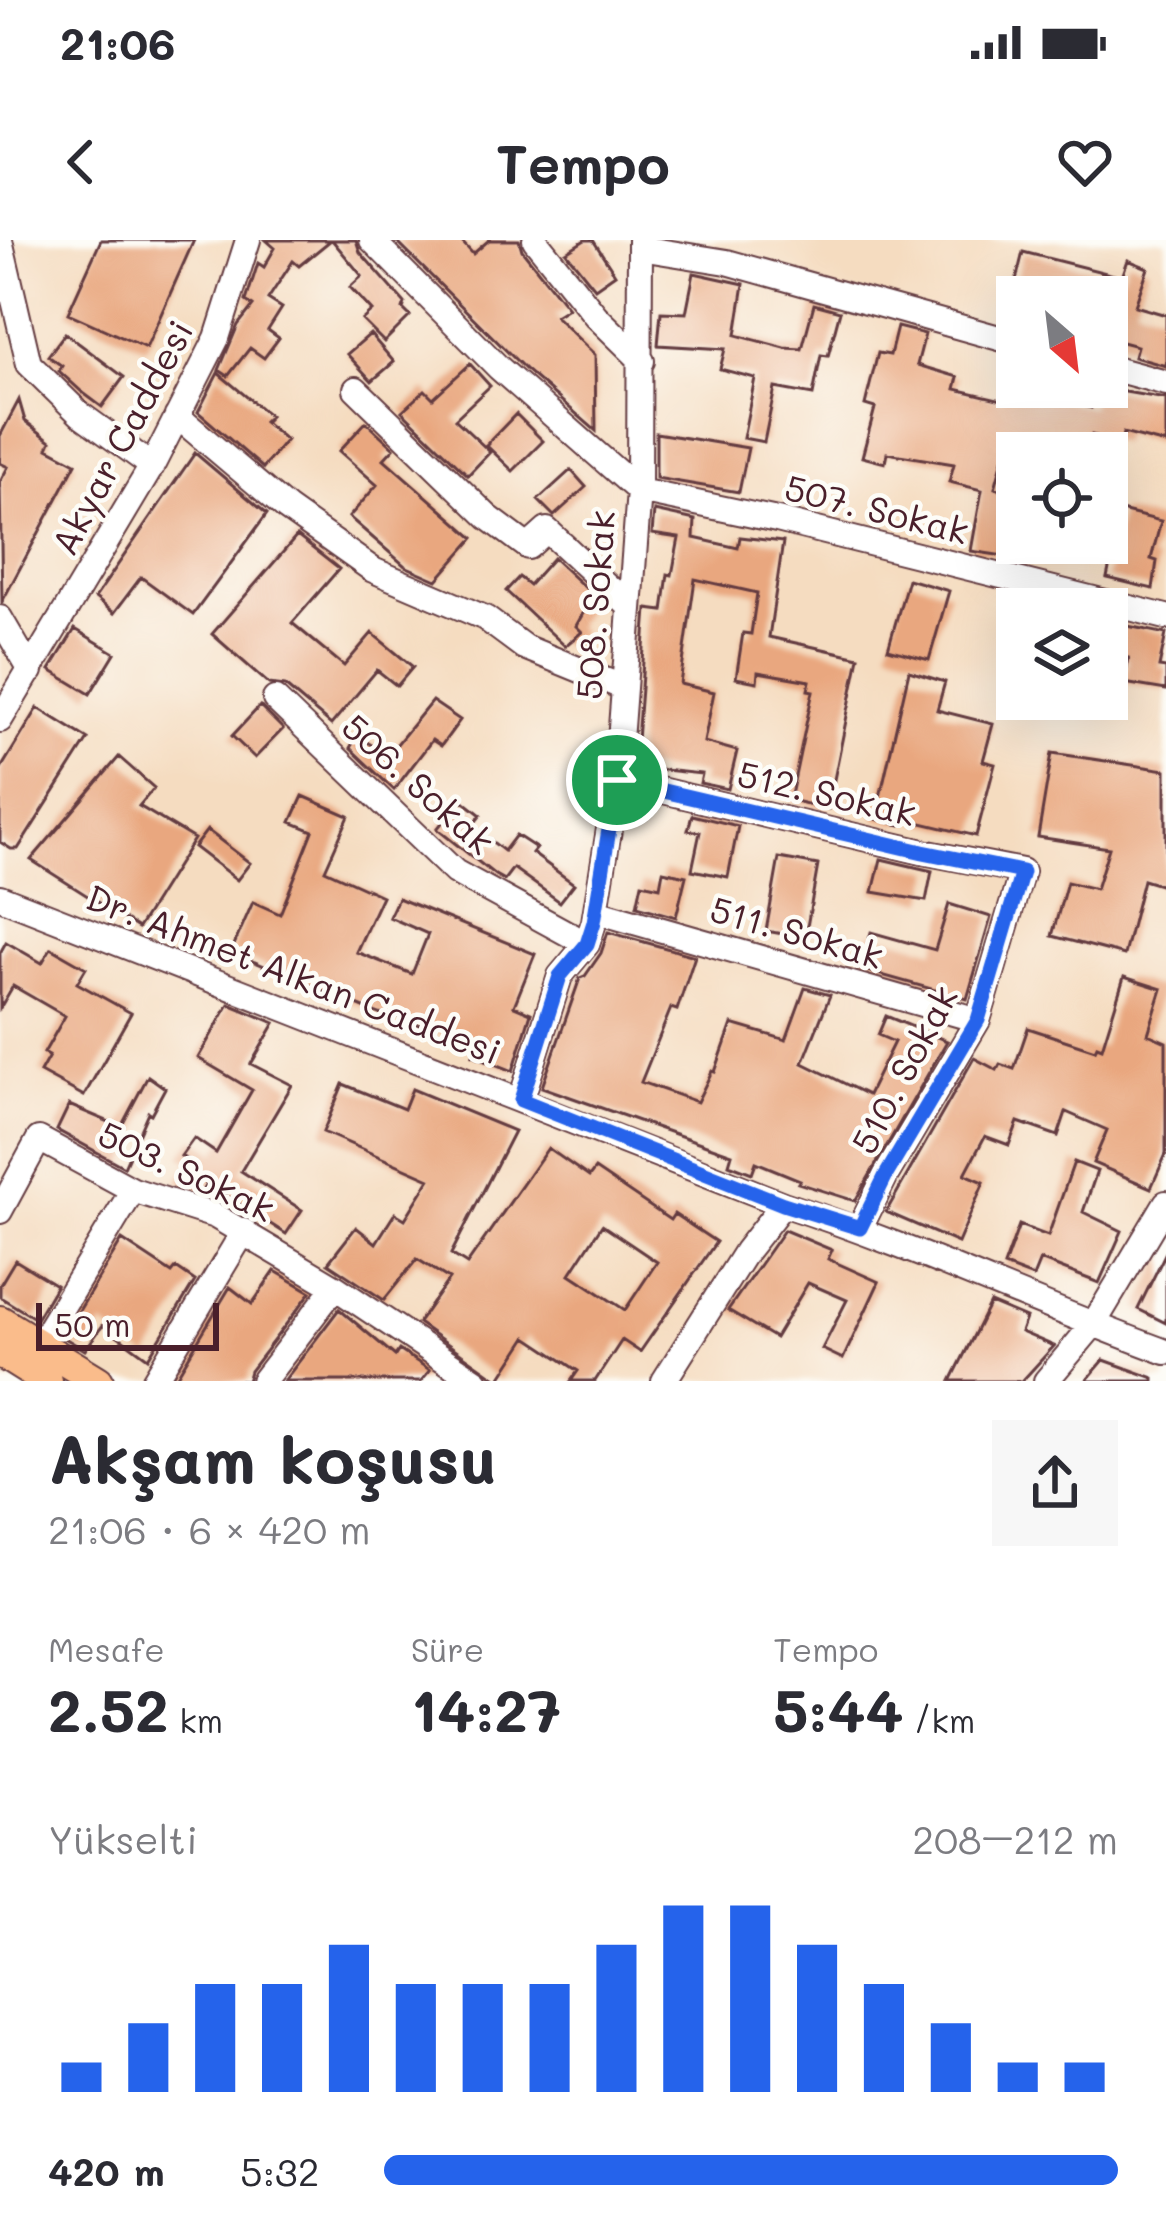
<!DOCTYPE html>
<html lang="tr">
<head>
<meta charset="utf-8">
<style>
  :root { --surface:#fff; --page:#f7f7f7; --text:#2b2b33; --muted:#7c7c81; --accent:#2563eb }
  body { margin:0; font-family:Mali,sans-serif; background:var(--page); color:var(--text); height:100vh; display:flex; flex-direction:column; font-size:45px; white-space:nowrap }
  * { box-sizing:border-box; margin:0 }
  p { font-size:39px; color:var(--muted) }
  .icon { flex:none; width:66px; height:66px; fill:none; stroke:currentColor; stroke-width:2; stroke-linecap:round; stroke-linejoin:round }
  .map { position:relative; height:1141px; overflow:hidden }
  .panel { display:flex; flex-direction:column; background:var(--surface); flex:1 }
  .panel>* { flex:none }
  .needle { width:78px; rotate:152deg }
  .buttons { position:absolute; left:996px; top:36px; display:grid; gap:24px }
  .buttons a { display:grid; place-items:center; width:132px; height:132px; border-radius:0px; background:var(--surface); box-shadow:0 12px 48px #0002; font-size:60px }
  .scale { position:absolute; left:36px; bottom:30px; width:183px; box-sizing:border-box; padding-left:12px; border:6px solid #4a1f2b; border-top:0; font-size:33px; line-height:42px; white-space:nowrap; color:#4a1f2b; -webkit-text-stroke:9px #fdfcf7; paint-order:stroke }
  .pin { position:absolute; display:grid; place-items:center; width:102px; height:102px; color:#fff; margin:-51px; border:6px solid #fff; border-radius:50%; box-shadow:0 3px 12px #0007 }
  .round { display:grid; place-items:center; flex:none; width:126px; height:126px; border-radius:0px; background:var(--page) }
  .head { display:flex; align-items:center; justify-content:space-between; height:204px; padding:0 48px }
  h1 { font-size:66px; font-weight:700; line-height:90px }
  .figures { display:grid; grid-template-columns:repeat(3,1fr); gap:18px; height:204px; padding:12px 48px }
  .figures div { display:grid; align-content:center }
  .figures b { font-size:60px; font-weight:700 }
  .figures small { font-size:33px; font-weight:400 }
  .figures p { font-size:33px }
  .chart { height:336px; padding:24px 48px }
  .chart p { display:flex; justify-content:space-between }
  .chart svg { width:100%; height:216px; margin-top:12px; stroke:var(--accent); stroke-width:6 }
  ul { padding:0 48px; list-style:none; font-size:39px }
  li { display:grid; grid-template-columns:192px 144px 1fr; align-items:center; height:90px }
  li i { height:30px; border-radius:15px; background:var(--accent) }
  .status { display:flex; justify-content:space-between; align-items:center; height:84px; padding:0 60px; background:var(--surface); direction:ltr }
  .status svg { height:33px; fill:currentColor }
  header { display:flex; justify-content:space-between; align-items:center; height:156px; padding:0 48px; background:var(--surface); font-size:54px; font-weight:700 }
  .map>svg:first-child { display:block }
</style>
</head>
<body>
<div class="status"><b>21:06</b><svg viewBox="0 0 49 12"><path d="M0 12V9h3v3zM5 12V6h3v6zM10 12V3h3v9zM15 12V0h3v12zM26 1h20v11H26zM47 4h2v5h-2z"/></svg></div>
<header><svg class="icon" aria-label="back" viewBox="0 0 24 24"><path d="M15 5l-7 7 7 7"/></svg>Tempo<svg class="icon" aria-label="heart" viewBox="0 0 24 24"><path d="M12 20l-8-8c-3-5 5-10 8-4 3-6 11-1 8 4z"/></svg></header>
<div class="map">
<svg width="1166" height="1141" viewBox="0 0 1166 1141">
  <rect width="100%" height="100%" fill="#fdfcf7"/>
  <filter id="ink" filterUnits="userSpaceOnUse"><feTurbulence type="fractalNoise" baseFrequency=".00833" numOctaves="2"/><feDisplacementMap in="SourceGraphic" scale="24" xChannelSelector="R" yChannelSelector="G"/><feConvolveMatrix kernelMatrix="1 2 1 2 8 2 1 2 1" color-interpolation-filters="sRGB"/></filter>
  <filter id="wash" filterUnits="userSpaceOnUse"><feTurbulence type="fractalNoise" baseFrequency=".004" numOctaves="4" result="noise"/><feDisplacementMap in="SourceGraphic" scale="48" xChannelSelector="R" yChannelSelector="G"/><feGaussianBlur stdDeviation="2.7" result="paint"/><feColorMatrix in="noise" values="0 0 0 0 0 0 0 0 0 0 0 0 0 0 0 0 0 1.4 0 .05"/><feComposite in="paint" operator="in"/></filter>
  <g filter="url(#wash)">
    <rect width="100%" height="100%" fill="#f5dcc0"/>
    <g id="blocks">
      <path fill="#e9a77f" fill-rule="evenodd" d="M 101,0 L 194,0 L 146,108 L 68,73 Z
        M 266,0 L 331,0 L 299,26 L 293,21 L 268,59 L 282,68 L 268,90 L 279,98 L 264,118 L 250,108 L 228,136 L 219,130 L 238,85 L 253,66 L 246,61 L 258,23 L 264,27 L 275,8 Z
        M 332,0 L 356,0 L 360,12 L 405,63 L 403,69 L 410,76 L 384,102 L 362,80 L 372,71 L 350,47 L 362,36 Z
        M 395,0 L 460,0 L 473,14 L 489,0 L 519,0 L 522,10 L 568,68 L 555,76 L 595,115 L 596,191 L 526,130 Z
        M 585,0 L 593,0 L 615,34 L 595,48 L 566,12 Z
        M 1023,12 L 1122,37 L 1128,20 L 1148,28 L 1135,66 L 1166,75 L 1166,126 L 1134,117 L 1137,106 L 1107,98 L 1107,57 L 1012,57 Z
        M 694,33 L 744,44 L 736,95 L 785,108 L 802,109 L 814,64 L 840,71 L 828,116 L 821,115 L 813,155 L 775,148 L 764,202 L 743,198 L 755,138 L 720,129 L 725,109 L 658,105 L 661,72 L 686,73 Z
        M 897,87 L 925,94 L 917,125 L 958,137 L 955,149 L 1002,160 L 1005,147 L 1053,147 L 1050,158 L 1091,168 L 1096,147 L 1166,159 L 1166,204 L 1123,193 L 1121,202 L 1092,195 L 1088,213 L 1061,213 L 1036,207 L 1031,213 L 1006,208 L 995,248 L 1017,254 L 1017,318 L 971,311 L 982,250 L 949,242 L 954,224 L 887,213 L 885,223 L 862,217 L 875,168 L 865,165 L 878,113 L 890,115 Z
        M 65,93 L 124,137 L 102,167 L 82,152 L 59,131 L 62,126 L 48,116 Z
        M 370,94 L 394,122 L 372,141 L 347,114 Z
        M 470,124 L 490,146 L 455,179 L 490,212 L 468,235 L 402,171 L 425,150 L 433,158 Z
        M 218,133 L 270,176 L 264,182 L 286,200 L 263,228 L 198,172 Z
        M 19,160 L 25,181 L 51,201 L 48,208 L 76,223 L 2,362 L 0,242 L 8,227 L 0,223 L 0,196 Z
        M 516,174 L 543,201 L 513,231 L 486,205 Z
        M 366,182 L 394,208 L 384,219 L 474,298 L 437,340 L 405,326 L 349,277 L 377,245 L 339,211 Z
        M 656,193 L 748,208 L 739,252 L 656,238 Z
        M 195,213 L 267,274 L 193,375 L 141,337 L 114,373 L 95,358 Z
        M 571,230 L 586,247 L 554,276 L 538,260 Z
        M 654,271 L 695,280 L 694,298 L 738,308 L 740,297 L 783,302 L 769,397 L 859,417 L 828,569 L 790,560 L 813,451 L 808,450 L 810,441 L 758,432 L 757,442 L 736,438 L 743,393 L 751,394 L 757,353 L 695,339 L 680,444 L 714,452 L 704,502 L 737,511 L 728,549 L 700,543 L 702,534 L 635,527 L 647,369 L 663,371 L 668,334 L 672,335 L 679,298 L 652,294 Z
        M 1121,271 L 1161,281 L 1151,319 L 1157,321 L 1153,349 L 1107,338 Z
        M 297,296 L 339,329 L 292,383 L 344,426 L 372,393 L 413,427 L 397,446 L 377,430 L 331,485 L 285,446 L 269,444 L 212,394 Z
        M 553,318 L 593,355 L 576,386 L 582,392 L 565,406 L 506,351 L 519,337 L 529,345 Z
        M 908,339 L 949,351 L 929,420 L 888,409 Z
        M 1123,385 L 1166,394 L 1159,427 L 1166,428 L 1166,450 L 1124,443 L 1129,418 L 1117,415 Z
        M 75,389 L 115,413 L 90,454 L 50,430 Z
        M 909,431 L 945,442 L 937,470 L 993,484 L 983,521 L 995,524 L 976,596 L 901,578 L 900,585 L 875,579 Z
        M 432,461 L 460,480 L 441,506 L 432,500 L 394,550 L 350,508 L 357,496 L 388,515 Z
        M 260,466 L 283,489 L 255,518 L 232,496 Z
        M 38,468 L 88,499 L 18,609 L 11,609 L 0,602 L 0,530 Z
        M 1052,513 L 1166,530 L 1166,647 L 1143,640 L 1124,715 L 1052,696 L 1067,642 L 1096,649 L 1109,608 L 1038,597 Z
        M 119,517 L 154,548 L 139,566 L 194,599 L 138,688 L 31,620 Z
        M 303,556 L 349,576 L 325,630 L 382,656 L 356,712 L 412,734 L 428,694 L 389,677 L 398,658 L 535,714 L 514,766 L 531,773 L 513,831 L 473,815 L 477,807 L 395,775 L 393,779 L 371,771 L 231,712 L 253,662 L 280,674 L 313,591 L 291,582 Z
        M 461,559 L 481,575 L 472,586 L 504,611 L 516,595 L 536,608 L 532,613 L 574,644 L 560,662 L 513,628 L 504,640 L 495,635 L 437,589 Z
        M 692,575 L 738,586 L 728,637 L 692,630 L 700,592 L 688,590 Z
        M 207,590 L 250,623 L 237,640 L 194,607 Z
        M 779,618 L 818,625 L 805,698 L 766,691 Z
        M 881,619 L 932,631 L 926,661 L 873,652 Z
        M 663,631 L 686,636 L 676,677 L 637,666 L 642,643 L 660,647 Z
        M 949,664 L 991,677 L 967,759 L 860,729 L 871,692 L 935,710 Z
        M 608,692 L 695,716 L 677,770 L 671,768 L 641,842 L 697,862 L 712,831 L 715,832 L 732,784 L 786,800 L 805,748 L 830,755 L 803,823 L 868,855 L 894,802 L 878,795 L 886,776 L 947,801 L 855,961 L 798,943 L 800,940 L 756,922 L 752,933 L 729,924 L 732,914 L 542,847 L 580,738 L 585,736 L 601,713 Z
        M 6,702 L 42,723 L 51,708 L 86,728 L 77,743 L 131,773 L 84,856 L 40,832 L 49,816 L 44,813 L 65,776 L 13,746 L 0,768 L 0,713 Z
        M 1124,737 L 1162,749 L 1148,794 L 1166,802 L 1166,914 L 1151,948 L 1093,923 L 1107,890 L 1066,872 L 1058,896 L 1018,882 L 1009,905 L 985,896 L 965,934 L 984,942 L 958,1003 L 886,972 L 974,818 L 997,830 L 1000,824 L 1014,829 L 1028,788 L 1095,810 L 1097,806 L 1102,808 Z
        M 229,764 L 275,783 L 251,824 L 292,845 L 241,931 L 302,970 L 286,994 L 207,943 L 200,954 L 178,941 L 190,922 L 181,916 L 194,898 L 216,913 L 252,850 L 198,818 Z
        M 148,836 L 165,848 L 151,874 L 148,872 L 124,927 L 57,890 L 69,865 L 121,887 Z
        M 343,844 L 404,869 L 412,849 L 514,891 L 451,1014 L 467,1024 L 548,908 L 589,937 L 595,929 L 670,980 L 674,974 L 716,1002 L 640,1112 L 622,1100 L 595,1141 L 571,1141 L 578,1131 L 527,1097 L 499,1140 L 418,1083 L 449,1039 L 417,1019 L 384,1060 L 328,1023 L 356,987 L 376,1003 L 395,973 L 405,979 L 430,939 L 323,892 ZM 602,985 L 657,1022 L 625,1070 L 570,1034 Z
        M 1074,922 L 1097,931 L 1083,972 L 1122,991 L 1099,1043 L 1040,1020 L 1033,1037 L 1004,1026 L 1019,985 L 1048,996 Z
        M 784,990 L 832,1010 L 828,1019 L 879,1042 L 843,1119 L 822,1109 L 847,1060 L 808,1043 L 775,1098 L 728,1070 Z
        M 122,1000 L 172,1033 L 176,1028 L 195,1041 L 148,1118 L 103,1085 L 85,1110 L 63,1097 Z
        M 1166,1012 L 1166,1083 L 1138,1069 Z
        M 15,1020 L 56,1045 L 36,1079 L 0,1057 L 0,1045 Z
        M 275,1031 L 311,1052 L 250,1131 L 247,1141 L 182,1141 L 176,1137 L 230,1047 L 252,1064 Z
        M 990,1063 L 1026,1078 L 1021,1092 L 1054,1106 L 1022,1141 L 951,1141 Z
        M 339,1069 L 395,1116 L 399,1110 L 430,1130 L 421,1141 L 284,1141 Z
        M 1104,1120 L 1154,1138 L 1154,1141 L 1086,1141 Z"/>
    </g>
  </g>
  <g filter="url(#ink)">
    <use href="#blocks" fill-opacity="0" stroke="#643b41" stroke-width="3"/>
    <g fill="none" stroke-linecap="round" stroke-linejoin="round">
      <g stroke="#643b41" stroke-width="28">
        <path id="minor" d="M 0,0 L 29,124 L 80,174 L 152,226
          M 372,0 L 499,128 L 639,251 L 777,280 L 1166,377
          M 535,0 L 596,76 L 642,121
          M 640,8 L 727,22 L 1017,103
          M 1107,127 L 1166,143
          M 356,149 L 488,277 L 528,307 L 547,290 L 629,366
          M 177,176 L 287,269 L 373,330 L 485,378 L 524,407 L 622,447
          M 0,378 L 31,431
          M 275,459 L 455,632 L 587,704
          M 0,480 L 152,226 L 217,98 L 248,0
          M 617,540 L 923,612 L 1022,631 L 978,780 L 886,935 L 860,988
          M 0,657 L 783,964 C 913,1006 1037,1065 1166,1112
          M 596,671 L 978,780
          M 521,860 L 560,736 L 587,704 L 594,682 L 617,540 L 639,251 L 640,0
          M 0,971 L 39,899 L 133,950 L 215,976 L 335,1047 L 263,1141
          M 335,1047 L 476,1141
          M 39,1105 L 133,950
          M 154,1141 L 244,991
          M 664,1141 L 746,1011 L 783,964
          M 1046,1141 L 1093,1085 L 1166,963"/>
      </g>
      <g stroke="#643b41" stroke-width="34">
        <path id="major" d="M 0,1081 L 98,1141
          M 0,1112 L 46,1141"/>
      </g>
      <use href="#minor" stroke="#fff" stroke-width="24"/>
      <use href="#major" stroke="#fabc8b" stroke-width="30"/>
    </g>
  </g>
  <g fill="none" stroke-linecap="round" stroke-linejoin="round" filter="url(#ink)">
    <g stroke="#fff" stroke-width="24">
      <path id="route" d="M 617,540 L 923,612 L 1022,632 L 978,780 L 886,935 L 860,988 L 783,964 L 521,860 L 560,736 L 587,704 L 594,682 Z"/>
    </g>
    <use href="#route" stroke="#2563eb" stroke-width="15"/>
  </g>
  <g text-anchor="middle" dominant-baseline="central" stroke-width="9" stroke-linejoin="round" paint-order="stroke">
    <g font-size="36" fill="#4a1f2b" stroke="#fdfcf7">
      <text transform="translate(121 197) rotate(-62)">Akyar Caddesi</text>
      <text transform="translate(877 268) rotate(14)">507. Sokak</text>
      <text transform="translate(594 365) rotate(-86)">508. Sokak</text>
      <text transform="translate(419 543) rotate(42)">506. Sokak</text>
      <text transform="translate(827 552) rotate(13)">512. Sokak</text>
      <text transform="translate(797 691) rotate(16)">511. Sokak</text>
      <text transform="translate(294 733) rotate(21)">Dr. Ahmet Alkan Caddesi</text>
      <text transform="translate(903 829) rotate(-62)">510. Sokak</text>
      <text transform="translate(187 930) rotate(25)">503. Sokak</text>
    </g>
  </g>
</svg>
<div class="buttons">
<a><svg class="needle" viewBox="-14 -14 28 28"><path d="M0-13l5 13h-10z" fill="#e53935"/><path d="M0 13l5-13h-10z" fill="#7c7c81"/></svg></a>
<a><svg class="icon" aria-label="locate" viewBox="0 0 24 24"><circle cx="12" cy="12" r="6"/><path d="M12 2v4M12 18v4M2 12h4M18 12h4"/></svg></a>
<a><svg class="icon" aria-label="layers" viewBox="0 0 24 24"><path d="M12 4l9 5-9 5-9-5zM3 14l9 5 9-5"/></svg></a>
</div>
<div class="scale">50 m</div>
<div class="pin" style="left:617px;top:540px;background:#1e9e55"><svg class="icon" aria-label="arrive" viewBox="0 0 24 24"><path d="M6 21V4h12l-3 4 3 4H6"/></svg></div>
</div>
<section class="panel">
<div class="head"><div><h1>Akşam koşusu</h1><p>21:06 · 6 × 420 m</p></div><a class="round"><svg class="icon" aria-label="share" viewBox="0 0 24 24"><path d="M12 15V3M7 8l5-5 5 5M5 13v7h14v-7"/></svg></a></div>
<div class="figures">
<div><p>Mesafe</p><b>2.52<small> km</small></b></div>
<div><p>Süre</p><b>14:27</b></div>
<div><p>Tempo</p><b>5:44<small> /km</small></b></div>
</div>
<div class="chart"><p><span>Yükselti</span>208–212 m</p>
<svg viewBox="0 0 160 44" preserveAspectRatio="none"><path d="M5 44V38M15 44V30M25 44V22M35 44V22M45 44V14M55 44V22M65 44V22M75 44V22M85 44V14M95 44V6M105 44V6M115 44V14M125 44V22M135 44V30M145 44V38M155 44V38"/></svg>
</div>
<ul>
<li><b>420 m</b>5:32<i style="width:100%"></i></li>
</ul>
</section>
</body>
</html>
